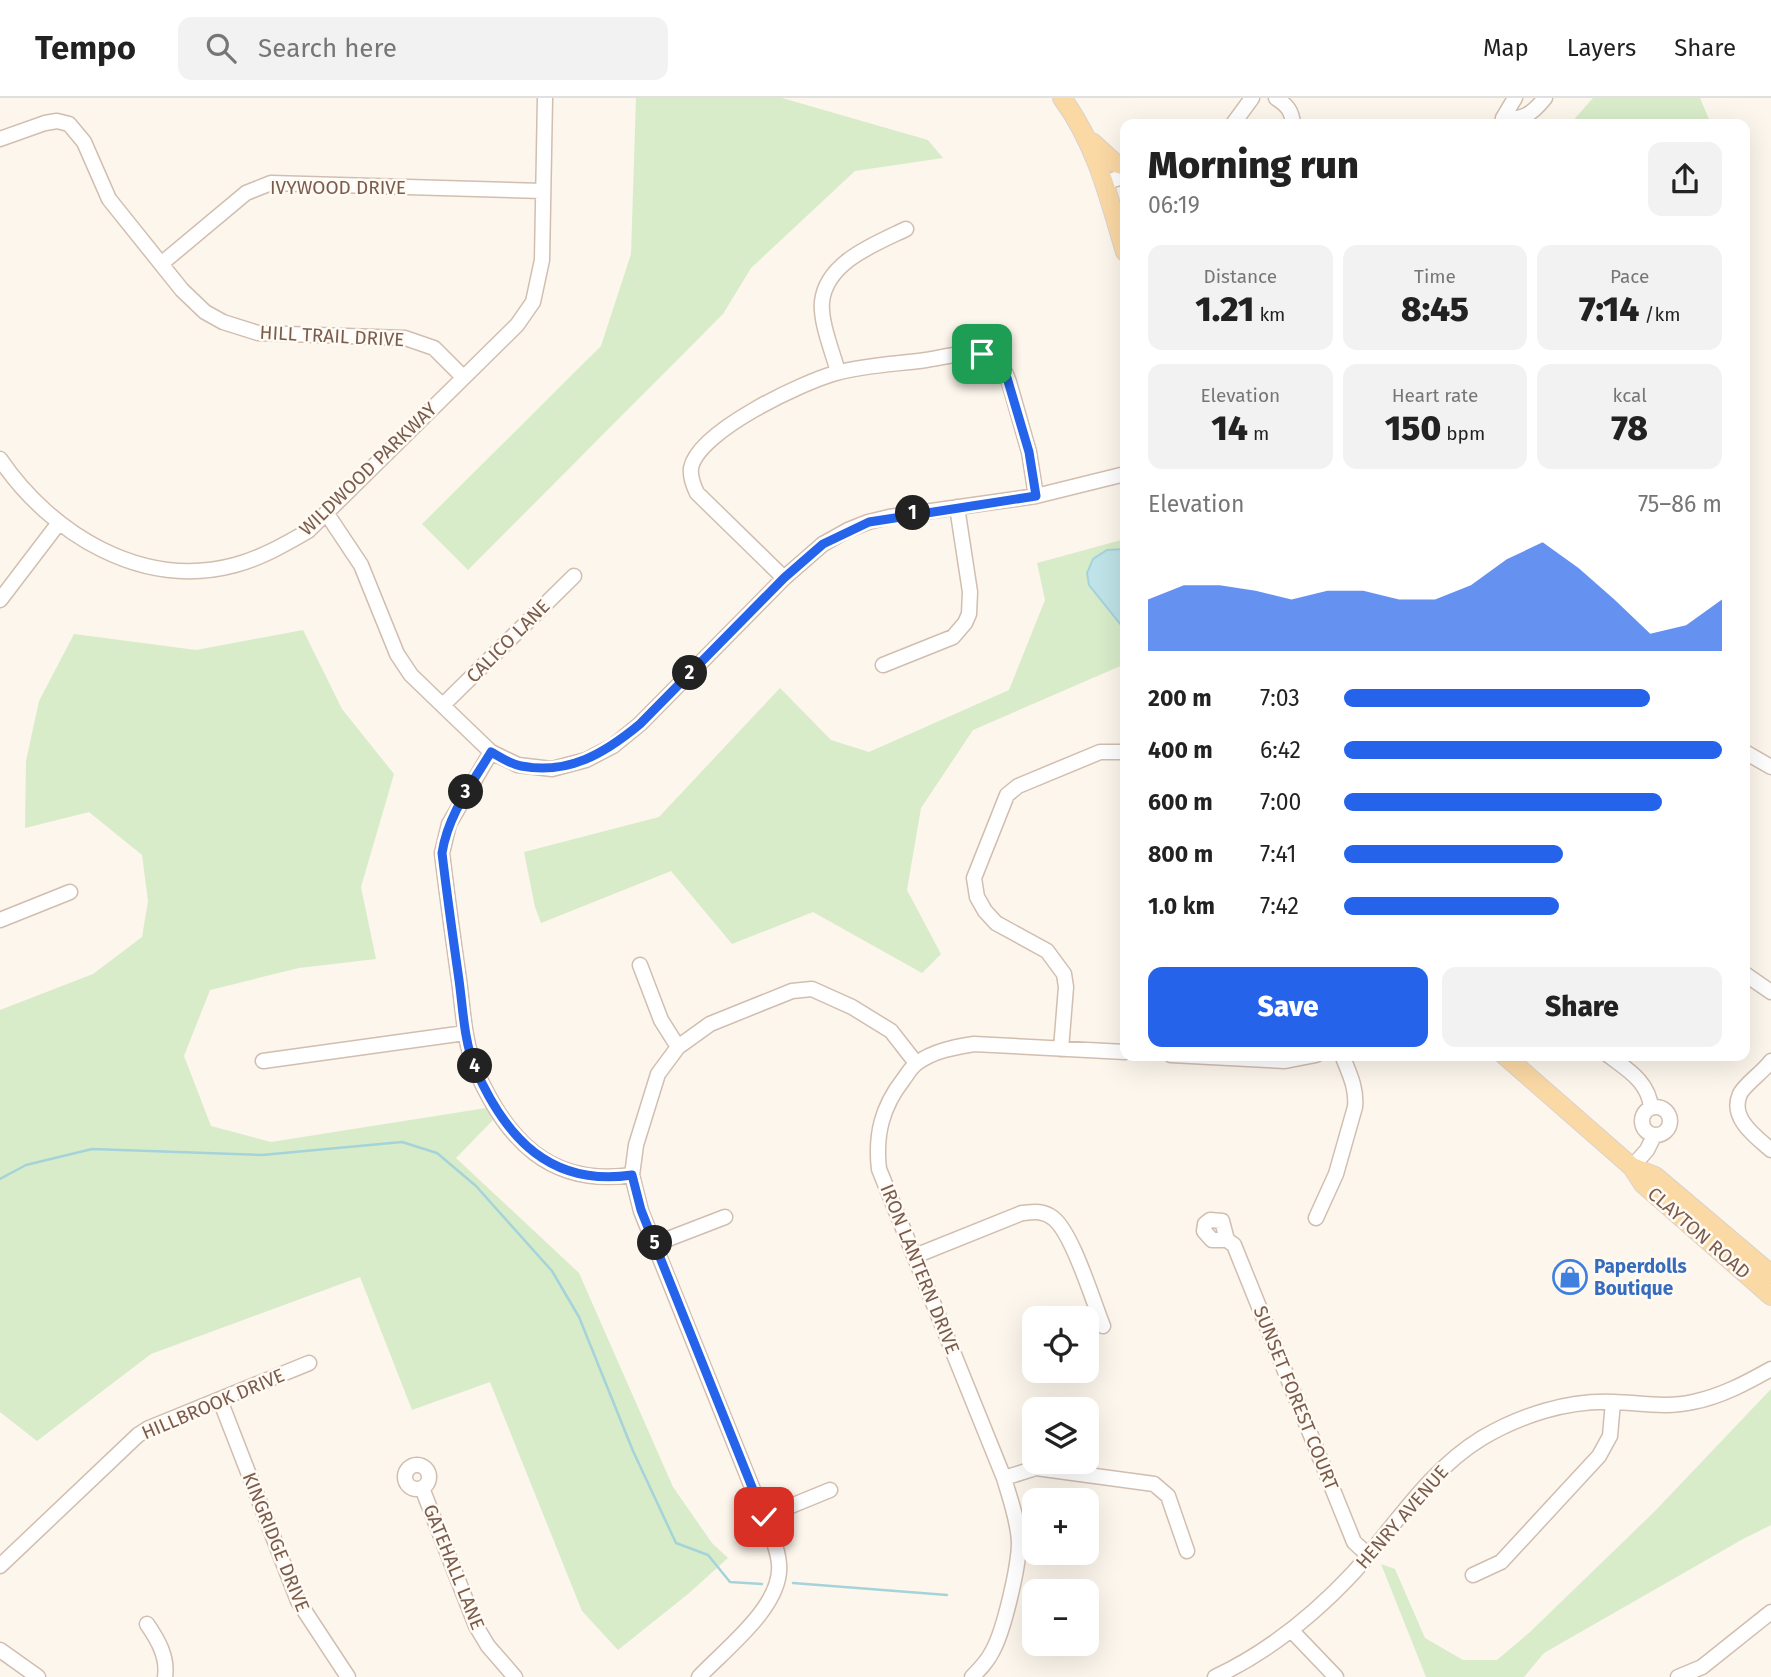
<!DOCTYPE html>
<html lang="en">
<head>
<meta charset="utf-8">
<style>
  :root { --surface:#fff; --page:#f2f2f2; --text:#222; --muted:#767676; --line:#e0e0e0; --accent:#2563eb }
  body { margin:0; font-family:"Fira Sans",sans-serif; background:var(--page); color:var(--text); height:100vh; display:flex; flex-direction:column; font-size:26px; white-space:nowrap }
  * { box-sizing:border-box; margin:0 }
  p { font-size:23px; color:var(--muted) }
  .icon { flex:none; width:38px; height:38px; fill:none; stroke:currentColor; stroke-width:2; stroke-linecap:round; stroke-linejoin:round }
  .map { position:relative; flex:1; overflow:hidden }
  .drawer { position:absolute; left:1120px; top:21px; width:630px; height:942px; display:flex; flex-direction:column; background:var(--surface); border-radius:14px; box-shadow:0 7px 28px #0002 }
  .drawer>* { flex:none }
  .fabs { position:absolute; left:1022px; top:1208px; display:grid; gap:14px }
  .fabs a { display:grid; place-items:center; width:77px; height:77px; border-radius:14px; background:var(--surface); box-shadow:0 7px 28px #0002; font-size:35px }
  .pin { position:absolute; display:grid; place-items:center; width:60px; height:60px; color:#fff; margin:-30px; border-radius:14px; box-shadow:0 4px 10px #0006 }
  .km { position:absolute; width:35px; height:35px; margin:-18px; border-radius:50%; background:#222; color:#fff; font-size:19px; line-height:35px; text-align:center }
  .round { display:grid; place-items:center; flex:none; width:74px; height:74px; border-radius:14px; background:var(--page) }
  .headline { display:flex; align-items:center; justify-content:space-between; height:119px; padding:0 28px }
  h1 { font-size:38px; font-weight:800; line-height:52px }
  .stats { display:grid; grid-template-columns:repeat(3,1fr); gap:10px; height:119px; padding:7px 28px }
  .stats div { display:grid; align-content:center; border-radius:14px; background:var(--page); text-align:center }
  .stats b { font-size:35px; font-weight:800 }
  .stats small { font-size:19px; font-weight:400 }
  .stats p { font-size:19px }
  .chart { height:196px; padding:14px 28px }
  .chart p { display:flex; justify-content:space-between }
  .chart svg { width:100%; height:126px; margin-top:7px; fill:var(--accent); opacity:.7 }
  .primary-button { display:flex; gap:14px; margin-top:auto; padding:14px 28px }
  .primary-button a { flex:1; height:80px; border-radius:14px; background:var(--accent); color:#fff; font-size:28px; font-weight:800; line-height:80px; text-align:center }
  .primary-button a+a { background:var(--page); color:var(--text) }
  ul { padding:0 28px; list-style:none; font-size:23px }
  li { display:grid; grid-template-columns:112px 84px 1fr; align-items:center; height:52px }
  li i { height:18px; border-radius:9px; background:var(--accent) }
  header { display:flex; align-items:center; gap:42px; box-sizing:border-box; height:98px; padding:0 35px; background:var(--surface); border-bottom:2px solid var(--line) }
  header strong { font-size:33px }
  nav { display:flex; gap:38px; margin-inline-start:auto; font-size:24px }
  .search { width:490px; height:63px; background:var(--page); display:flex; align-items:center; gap:18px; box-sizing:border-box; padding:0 24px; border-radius:14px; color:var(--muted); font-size:26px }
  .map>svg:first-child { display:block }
</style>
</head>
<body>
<header>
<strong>Tempo</strong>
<div class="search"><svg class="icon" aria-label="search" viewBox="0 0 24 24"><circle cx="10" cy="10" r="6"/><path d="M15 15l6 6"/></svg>Search here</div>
<nav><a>Map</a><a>Layers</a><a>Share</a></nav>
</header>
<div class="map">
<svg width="1771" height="1579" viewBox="0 0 1771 1579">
  <rect width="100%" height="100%" fill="#fdf6ec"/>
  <path fill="#d8ecc9" d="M 636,0 L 782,0 L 928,42 L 943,60 L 855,73 L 751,170 L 723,216 L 468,472 L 422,426 L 601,248 L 631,156 Z
    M 1593,0 L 1700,0 L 1711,26 L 1570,26 Z
    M 1125,441 L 1125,451 L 1107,452 L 1093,461 L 1089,488 L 1125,532 L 1125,566 L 973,632 L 921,710 L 907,792 L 941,856 L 922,875 L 813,814 L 732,846 L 671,773 L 541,825 L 535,809 L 524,754 L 659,719 L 780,590 L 831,642 L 869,654 L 1009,592 L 1045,502 L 1037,465 Z
    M 303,532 L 342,611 L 394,676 L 361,789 L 376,861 L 299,870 L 210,892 L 184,958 L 211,1028 L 271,1044 L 486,1010 L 494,1021 L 456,1060 L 579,1175 L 673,1389 L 712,1445 L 728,1460 L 688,1496 L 618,1552 L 582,1513 L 490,1284 L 412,1312 L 360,1179 L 151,1256 L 37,1343 L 0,1314 L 0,912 L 93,876 L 142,839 L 148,803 L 142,757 L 89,714 L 25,730 L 26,663 L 39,603 L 74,536 L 196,552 Z
    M 1771,1291 L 1771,1427 L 1743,1441 L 1544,1555 L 1524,1579 L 1426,1579 L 1381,1466 L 1395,1471 L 1425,1540 L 1463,1562 L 1497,1562 L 1530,1534 L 1655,1413 Z"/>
  <path fill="#bfe3e8" stroke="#a5d3da" stroke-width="2" d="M 1125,451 L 1125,532 L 1089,487 L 1087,475 L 1093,461 L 1107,452 Z"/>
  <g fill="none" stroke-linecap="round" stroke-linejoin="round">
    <path stroke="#a5d3da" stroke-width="2.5" d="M 0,1081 L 26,1067 L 92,1051 L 262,1057 L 402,1044 L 437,1055 L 476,1088 L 552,1173 L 579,1219 L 633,1353 L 676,1445 L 708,1457 L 730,1484 L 762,1486
      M 793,1485 L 947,1497"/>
    <g stroke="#d1beb0" stroke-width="17">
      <path id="minor" d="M 1276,0 C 1287,7 1292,13 1293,26
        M 1503,20 C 1523,23 1533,15 1545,0
        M 1233,26 L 1252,0
        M 1502,26 L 1503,20 L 1515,0
        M 0,41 L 45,25 L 57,23 L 69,26 L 84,44 L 109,101 L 182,192 L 205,214 L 223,224 L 258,235 L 405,240 L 434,250 L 463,279
        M 1104,85 L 1125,78
        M 1123,141 L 1125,109
        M 161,166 L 246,95 L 271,85 L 542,93
        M 838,274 C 833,255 820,224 822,204 C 826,164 875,146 906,131
        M 0,361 C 51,436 142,492 235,467 C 261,460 284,447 308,433 L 517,227 L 533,204 L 542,162 L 545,0
        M 327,416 L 361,467 L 397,556 L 411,577 L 491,654 L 518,667 L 552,671 L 586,662 L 613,648 L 640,626 L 784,480 L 823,446 L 848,432 L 868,424 L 889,419 L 1036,398 L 1125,376
        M 784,480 L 697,395 C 693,387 690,379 691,370 C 698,333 803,284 836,275 C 865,267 897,266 926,262 C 945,259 972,251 990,259 C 1001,264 1005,273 1009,284 L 1029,354 L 1036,398
        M 0,502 L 58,426
        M 883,567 L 953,539 L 965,525 L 969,516 L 970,494 L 957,409
        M 443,607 L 574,478
        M 491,654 L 449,726 L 442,755 C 447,797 453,840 459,882 C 463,911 464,943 475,970 C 506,1042 550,1089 632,1077
        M 1745,654 L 1771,669
        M 0,822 L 70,794
        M 640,867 L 661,922 L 678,949
        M 1745,876 L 1771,894
        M 1061,951 L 1066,889 L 1064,876 L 1047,853 L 996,825 L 985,813 L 977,799 L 974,780 L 1007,697 L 1018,688 L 1100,654 L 1125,654
        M 1171,957 L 1285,963 L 1316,957
        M 1608,957 C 1628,972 1649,984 1651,1010
        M 263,963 L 465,935
        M 1771,963 C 1763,974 1744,987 1740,996 C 1729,1020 1756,1039 1771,1052
        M1642 1023a14 14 0 1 1 28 0a14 14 0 1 1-28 0Z
        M 1632,1069 L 1647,1052 L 1654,1038
        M 1316,1120 L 1336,1076 L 1355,1009 C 1357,990 1349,975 1342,957
        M 1227,1142 L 1212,1142 L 1204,1133 L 1205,1126 L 1210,1122 L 1222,1123 L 1227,1142 L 1234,1147 L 1354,1444 L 1368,1457
        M 655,1146 L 725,1119
        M 915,1158 L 1022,1115 C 1033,1114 1043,1112 1053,1120 C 1072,1134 1093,1203 1103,1228
        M 220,1302 L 298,1503 L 348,1579
        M405 1379a12 12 0 1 1 24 0a12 12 0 1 1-24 0Z
        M 1004,1380 L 1036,1370 L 1154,1386 L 1168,1398 L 1187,1453
        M 422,1390 L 476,1528 L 488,1548 L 515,1579
        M 764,1419 L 830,1392
        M 0,1468 L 138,1337 L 149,1330 L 309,1265
        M 1473,1477 L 1501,1464 L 1599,1358 L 1610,1338 L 1613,1304
        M 147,1526 C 158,1542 168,1559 165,1579
        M 1291,1532 L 1336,1579
        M 0,1552 L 38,1579
        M 699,1579 C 725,1551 783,1508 779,1466 C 778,1451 770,1433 764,1419 L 641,1113 L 632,1077 L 636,1047 L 658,976 L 678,949 L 710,926 L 792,893 L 812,891 L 852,909 L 891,933 L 916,965
        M 972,1579 C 980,1571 987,1564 992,1554 C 1004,1533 1019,1468 1019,1444 C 1018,1422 1010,1401 1004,1380 L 879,1071 C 875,1037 882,1009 903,982 C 907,977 911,969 917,965 C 933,953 955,949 974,946 L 1125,954
        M 1215,1579 C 1268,1554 1314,1517 1354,1474 C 1395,1428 1428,1373 1482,1340 C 1521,1317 1568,1302 1614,1304 C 1640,1305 1668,1310 1693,1304 C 1722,1298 1746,1285 1771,1271
        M 1678,1579 L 1702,1569 L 1771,1514"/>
    </g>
    <g stroke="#dad1cd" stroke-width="20">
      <path id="major" d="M 1062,0 C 1096,46 1109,100 1125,154
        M 1092,44 L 1115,65 L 1125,68
        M 1504,957 L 1632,1069 L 1643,1086 L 1771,1198
        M 1632,1069 L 1655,1078 L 1771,1176"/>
    </g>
    <use href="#minor" stroke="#fff" stroke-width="14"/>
    <use href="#major" stroke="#fbd9a5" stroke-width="18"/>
  </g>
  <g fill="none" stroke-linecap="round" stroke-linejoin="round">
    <g stroke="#fff" stroke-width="14">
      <path id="route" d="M 764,1419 L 641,1112 L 632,1077 C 551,1089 506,1041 475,970 C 464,943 463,911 459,882 C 453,840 447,797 442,755 C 448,717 471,687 491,654 C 500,659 510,666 521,668 C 568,677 604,656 640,626 L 784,480 L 823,446 L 869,424 L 1036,398 L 1029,354 L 1005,273 L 992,260 L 982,256"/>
    </g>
    <use href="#route" stroke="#2563eb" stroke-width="9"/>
  </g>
  <defs>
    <g id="shop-ring" transform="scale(1.75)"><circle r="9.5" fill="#fffaf3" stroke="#3f7fe0" stroke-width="1.5"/><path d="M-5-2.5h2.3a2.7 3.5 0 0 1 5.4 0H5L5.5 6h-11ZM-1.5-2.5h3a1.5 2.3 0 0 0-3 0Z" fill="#3f7fe0"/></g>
  </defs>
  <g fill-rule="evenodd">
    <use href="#shop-ring" x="1570" y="1179"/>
  </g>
  <g text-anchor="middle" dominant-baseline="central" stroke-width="5" stroke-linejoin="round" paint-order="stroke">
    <g font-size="19" fill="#7a5c4d" stroke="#fffaf3">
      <text x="338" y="89">IVYWOOD DRIVE</text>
      <text transform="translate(332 238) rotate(3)">HILL TRAIL DRIVE</text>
      <text transform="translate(368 371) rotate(-44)">WILDWOOD PARKWAY</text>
      <text transform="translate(508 543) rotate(-45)">CALICO LANE</text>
      <text transform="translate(1699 1135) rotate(41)">CLAYTON ROAD</text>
      <text transform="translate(920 1171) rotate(68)">IRON LANTERN DRIVE</text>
      <text transform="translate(1296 1300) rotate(68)">SUNSET FOREST COURT</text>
      <text transform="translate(213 1306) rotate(-23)">HILLBROOK DRIVE</text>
      <text transform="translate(1402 1419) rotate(-49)">HENRY AVENUE</text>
      <text transform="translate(276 1444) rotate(68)">KINGRIDGE DRIVE</text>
      <text transform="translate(454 1469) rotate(68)">GATEHALL LANE</text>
    </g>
    <g font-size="19" font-weight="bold" fill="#366cbe" stroke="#fffaf3" text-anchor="start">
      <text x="1594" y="1168">Paperdolls<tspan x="1594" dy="22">Boutique</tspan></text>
    </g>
  </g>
</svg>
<div class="fabs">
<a><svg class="icon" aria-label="locate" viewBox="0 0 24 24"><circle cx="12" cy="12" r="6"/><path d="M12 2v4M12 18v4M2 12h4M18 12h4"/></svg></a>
<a><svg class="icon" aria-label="layers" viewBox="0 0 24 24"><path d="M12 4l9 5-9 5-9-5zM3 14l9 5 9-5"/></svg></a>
<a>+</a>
<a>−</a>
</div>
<div class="pin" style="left:982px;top:256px;background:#1e9e55"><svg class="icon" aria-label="arrive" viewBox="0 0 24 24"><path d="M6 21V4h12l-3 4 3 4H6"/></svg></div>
<div class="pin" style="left:764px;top:1419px;background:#d93025"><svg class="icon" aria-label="check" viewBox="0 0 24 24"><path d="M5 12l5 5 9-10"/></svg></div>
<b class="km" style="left:913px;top:415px">1</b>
<b class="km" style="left:690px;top:575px">2</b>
<b class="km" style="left:466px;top:694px">3</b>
<b class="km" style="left:475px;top:968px">4</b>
<b class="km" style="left:655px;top:1145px">5</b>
<section class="drawer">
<div class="headline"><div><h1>Morning run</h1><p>06:19</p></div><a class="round"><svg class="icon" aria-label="share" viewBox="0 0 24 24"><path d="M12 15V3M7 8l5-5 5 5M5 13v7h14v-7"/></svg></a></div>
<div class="stats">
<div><p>Distance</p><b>1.21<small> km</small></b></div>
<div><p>Time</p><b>8:45</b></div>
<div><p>Pace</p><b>7:14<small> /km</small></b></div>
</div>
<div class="stats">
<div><p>Elevation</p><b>14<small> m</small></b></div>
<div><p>Heart rate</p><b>150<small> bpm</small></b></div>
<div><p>kcal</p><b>78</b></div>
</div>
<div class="chart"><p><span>Elevation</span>75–86 m</p>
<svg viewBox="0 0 160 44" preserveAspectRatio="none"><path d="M0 44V26L10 21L20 21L30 23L40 26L50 23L60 23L70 26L80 26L90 21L100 12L110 6L120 15L130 26L140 38L150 35L160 26V44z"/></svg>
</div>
<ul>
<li><b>200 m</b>7:03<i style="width:81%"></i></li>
<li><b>400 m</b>6:42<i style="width:100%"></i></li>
<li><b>600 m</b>7:00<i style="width:84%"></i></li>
<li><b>800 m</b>7:41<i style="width:58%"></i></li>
<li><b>1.0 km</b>7:42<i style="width:57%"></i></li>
</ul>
<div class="primary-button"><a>Save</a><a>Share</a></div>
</section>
</div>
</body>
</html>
